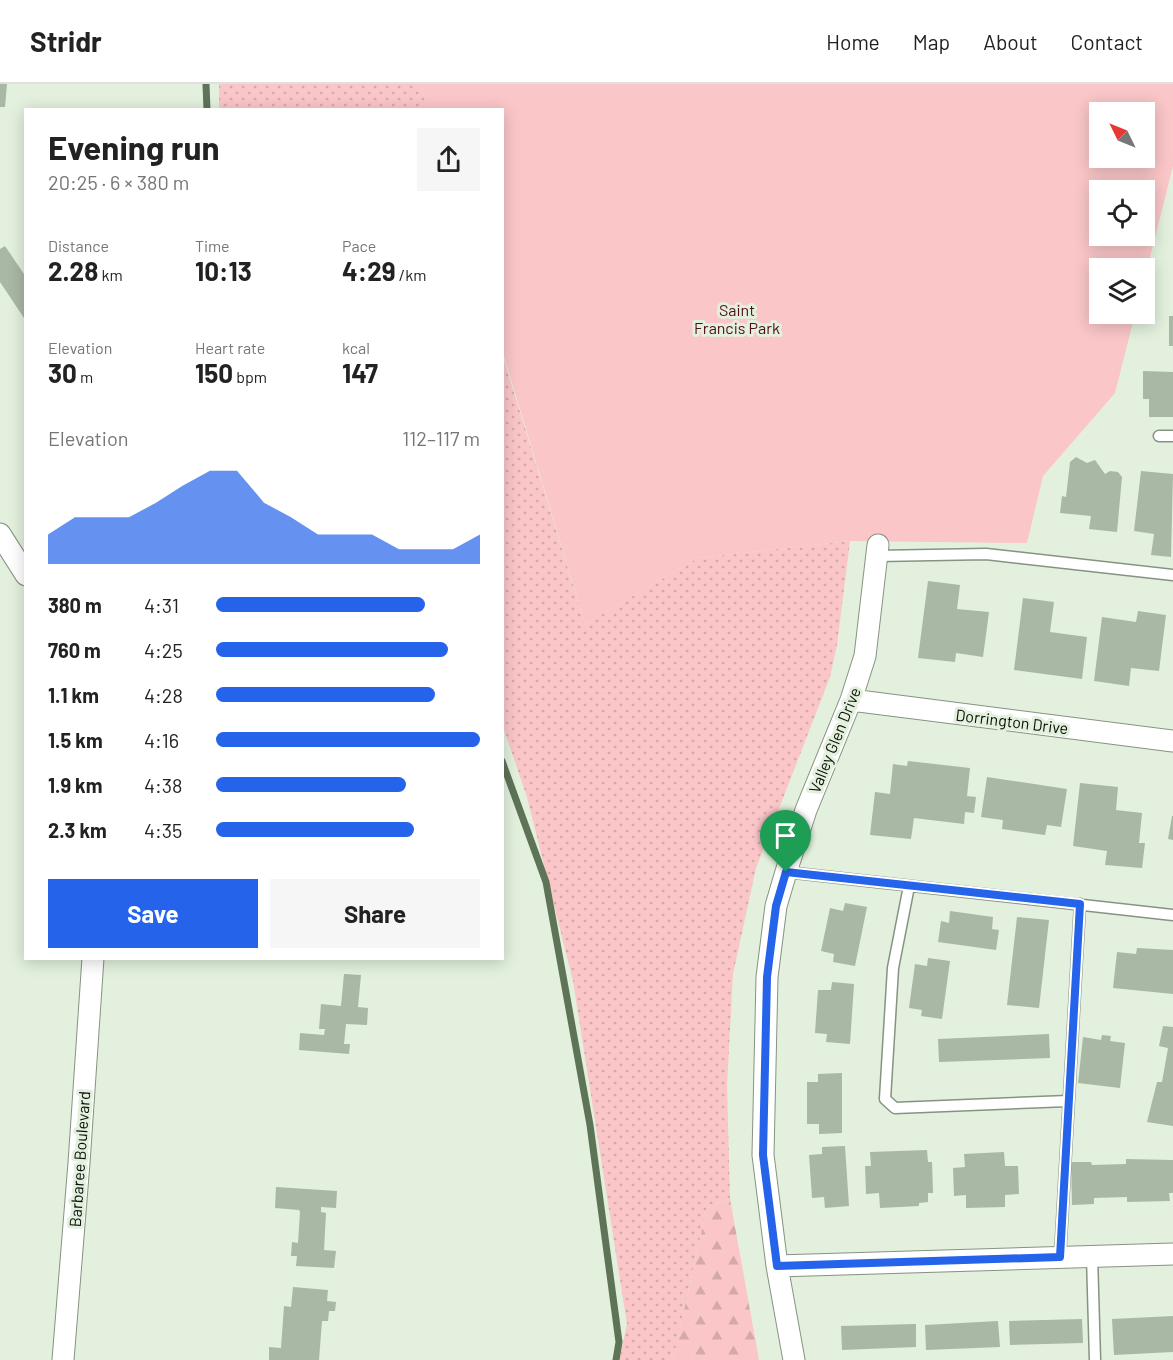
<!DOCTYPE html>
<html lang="en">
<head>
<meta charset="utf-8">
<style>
  :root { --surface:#fff; --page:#f6f6f6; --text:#222; --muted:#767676; --line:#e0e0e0; --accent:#2563eb }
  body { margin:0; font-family:Barlow,sans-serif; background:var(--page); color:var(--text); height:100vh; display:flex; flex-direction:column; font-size:22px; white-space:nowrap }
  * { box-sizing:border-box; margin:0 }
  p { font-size:20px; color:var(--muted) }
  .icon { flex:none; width:33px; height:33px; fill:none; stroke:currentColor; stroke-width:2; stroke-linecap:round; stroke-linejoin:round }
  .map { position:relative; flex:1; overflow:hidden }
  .details { position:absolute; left:24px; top:24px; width:480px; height:852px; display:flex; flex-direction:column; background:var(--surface); border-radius:0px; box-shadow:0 3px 15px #0003 }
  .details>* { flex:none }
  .needle { width:39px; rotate:313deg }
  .fabs { position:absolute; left:1089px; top:18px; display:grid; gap:12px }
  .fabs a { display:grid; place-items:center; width:66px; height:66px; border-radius:0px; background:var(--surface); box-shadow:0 3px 15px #0003; font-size:30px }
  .pin { position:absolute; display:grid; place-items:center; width:51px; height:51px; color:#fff; margin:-62px -26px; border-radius:50% 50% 50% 0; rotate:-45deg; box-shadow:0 0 6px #0007 }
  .pin .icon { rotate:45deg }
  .round { display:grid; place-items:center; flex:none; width:63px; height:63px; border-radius:0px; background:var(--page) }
  .overview { display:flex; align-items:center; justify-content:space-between; height:102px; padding:0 24px }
  h1 { font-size:33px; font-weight:700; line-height:45px }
  .stats { display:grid; grid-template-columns:repeat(3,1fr); gap:9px; height:102px; padding:6px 24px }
  .stats div { display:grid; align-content:center }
  .stats b { font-size:26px; font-weight:700 }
  .stats small { font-size:16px; font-weight:400 }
  .stats p { font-size:16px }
  .chart { height:168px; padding:12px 24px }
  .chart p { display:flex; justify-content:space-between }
  .chart svg { width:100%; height:108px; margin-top:6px; fill:var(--accent); opacity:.7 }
  .action { display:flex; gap:12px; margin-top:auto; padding:12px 24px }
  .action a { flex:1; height:69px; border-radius:0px; background:var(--accent); color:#fff; font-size:24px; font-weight:700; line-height:69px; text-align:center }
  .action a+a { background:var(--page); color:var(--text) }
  ul { padding:0 24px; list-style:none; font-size:20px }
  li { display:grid; grid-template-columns:96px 72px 1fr; align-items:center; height:45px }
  li i { height:15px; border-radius:8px; background:var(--accent) }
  header { display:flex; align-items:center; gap:36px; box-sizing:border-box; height:84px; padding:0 30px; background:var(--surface); border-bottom:2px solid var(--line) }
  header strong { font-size:28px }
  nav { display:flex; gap:33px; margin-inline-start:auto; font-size:21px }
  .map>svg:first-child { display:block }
</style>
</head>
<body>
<header>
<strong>Stridr</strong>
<nav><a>Home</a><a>Map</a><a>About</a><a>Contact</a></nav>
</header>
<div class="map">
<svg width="1173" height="1276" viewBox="0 0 1173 1276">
  <defs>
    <pattern id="grass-dots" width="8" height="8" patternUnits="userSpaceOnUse" patternTransform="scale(1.5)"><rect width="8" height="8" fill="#fac6c8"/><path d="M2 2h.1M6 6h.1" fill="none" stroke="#d5a9aa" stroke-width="1.8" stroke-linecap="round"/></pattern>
    <pattern id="forest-firs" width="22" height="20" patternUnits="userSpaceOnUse" patternTransform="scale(1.5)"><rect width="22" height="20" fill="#fac6c8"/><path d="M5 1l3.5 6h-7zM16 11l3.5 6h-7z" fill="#d5a9aa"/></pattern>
  </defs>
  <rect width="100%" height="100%" fill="#e2f0dd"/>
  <path fill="url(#grass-dots)" d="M 219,0 L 420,0 L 428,25 L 219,26 Z
    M 502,269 L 585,540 L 698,474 L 850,457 L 837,561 L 830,593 L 756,784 L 733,890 L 727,1001 L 730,1115 L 707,1123 L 673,1276 L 619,1276 L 627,1240 L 573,897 L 527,713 L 503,643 Z"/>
  <path fill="url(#forest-firs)" d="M 730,1115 L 759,1276 L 673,1276 L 707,1123 Z"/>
  <path fill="#fac6c8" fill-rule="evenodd" d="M 420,0 L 1173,0 L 1173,82 L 1145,193 L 1144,184 L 1100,184 L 1100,230 L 1135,230 L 1115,309 L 1043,392 L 1027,459 L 850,457 L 698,474 L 585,540 L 503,269 L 502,26 L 428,25 ZM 1100,28 L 1144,28 L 1144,74 L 1100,74 ZM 1100,106 L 1144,106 L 1144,152 L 1100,152 Z"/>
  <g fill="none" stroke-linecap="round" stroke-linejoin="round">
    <path stroke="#5d7456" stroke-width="7" d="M 206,0 L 207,26
      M 502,677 L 546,798 L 590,1041 L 619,1258 L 616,1276"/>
  </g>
  <path fill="#a9b7a5" d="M 0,0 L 7,0 L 5,23 L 0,23 Z
    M 5,162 L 26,193 L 26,237 L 0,198 L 0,165 Z
    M 1169,232 L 1173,232 L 1173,262 L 1169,262 Z
    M 1143,287 L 1173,288 L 1173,333 L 1149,333 L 1149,315 L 1143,315 Z
    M 1076,373 L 1087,379 L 1095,376 L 1105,390 L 1110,387 L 1118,388 L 1122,393 L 1117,448 L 1089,445 L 1091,432 L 1060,429 L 1062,412 L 1066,413 L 1070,378 Z
    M 1141,387 L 1173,390 L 1171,473 L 1151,471 L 1154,450 L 1134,447 Z
    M 928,497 L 960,501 L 957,525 L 989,528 L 983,573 L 956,569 L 955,578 L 918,574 Z
    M 1023,514 L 1054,518 L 1050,548 L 1087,553 L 1082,595 L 1014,586 Z
    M 1138,527 L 1166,531 L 1159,587 L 1131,584 L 1129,602 L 1094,597 L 1102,533 L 1136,538 Z
    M 908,677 L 970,684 L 967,712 L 976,713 L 974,729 L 965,728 L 964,740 L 914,734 L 911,755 L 870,751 L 875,708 L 890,710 L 893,680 L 907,682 Z
    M 987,693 L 1067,705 L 1061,743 L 1047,741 L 1045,751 L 1002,745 L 1003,736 L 981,733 Z
    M 1080,699 L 1118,703 L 1116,726 L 1142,729 L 1139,759 L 1145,759 L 1142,784 L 1105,781 L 1107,767 L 1073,762 Z
    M 1172,732 L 1173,732 L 1173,756 L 1168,755 Z
    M 845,819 L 867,823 L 855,882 L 833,878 L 834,870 L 821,867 L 830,824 L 843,827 Z
    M 950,827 L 993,833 L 992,845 L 999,846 L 996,866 L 938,858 L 941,837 L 949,839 Z
    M 1017,833 L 1049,836 L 1039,924 L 1007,921 Z
    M 1137,864 L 1173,866 L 1173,910 L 1113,904 L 1117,868 L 1136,870 Z
    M 928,874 L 950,877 L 942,935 L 921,932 L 922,926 L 909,924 L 915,880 L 927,882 Z
    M 344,890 L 361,891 L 358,923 L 368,924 L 367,941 L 346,940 L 344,960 L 350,960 L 349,970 L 299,966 L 300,949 L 324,951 L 325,945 L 319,945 L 321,920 L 341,922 Z
    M 832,898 L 854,900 L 850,960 L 826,958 L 827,950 L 815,949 L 818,906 L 831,906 Z
    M 1163,942 L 1173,943 L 1173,1042 L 1147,1038 L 1157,998 L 1162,998 L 1168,964 L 1159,962 Z
    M 1049,950 L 1050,974 L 939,978 L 938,955 Z
    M 1102,951 L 1111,952 L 1110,957 L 1125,959 L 1120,1004 L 1078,999 L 1083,953 L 1101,956 Z
    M 842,989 L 842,1049 L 819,1050 L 819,1040 L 807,1040 L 807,998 L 818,998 L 818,990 Z
    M 845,1062 L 849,1122 L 825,1124 L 824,1113 L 812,1114 L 809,1071 L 822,1070 L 822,1063 Z
    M 927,1066 L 928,1078 L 932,1078 L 933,1109 L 928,1109 L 928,1118 L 919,1119 L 919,1122 L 880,1124 L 879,1109 L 866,1110 L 865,1082 L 871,1082 L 870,1068 Z
    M 1004,1068 L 1005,1082 L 1018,1082 L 1019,1110 L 1005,1111 L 1005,1123 L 966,1124 L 966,1111 L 954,1112 L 953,1084 L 965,1083 L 964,1070 Z
    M 1126,1075 L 1173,1076 L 1173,1109 L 1169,1109 L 1170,1117 L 1127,1118 L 1127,1113 L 1094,1114 L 1094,1120 L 1072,1121 L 1071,1078 L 1091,1078 L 1092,1081 L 1126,1080 Z
    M 276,1103 L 337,1107 L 336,1124 L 321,1123 L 321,1128 L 326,1129 L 324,1166 L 336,1167 L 334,1184 L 296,1182 L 297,1172 L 291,1172 L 292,1158 L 298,1159 L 300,1128 L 299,1126 L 275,1124 Z
    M 293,1203 L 328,1206 L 327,1217 L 336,1218 L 335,1227 L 329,1227 L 328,1237 L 322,1237 L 319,1276 L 269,1276 L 269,1263 L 281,1264 L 284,1222 L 291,1223 Z
    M 1173,1232 L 1173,1268 L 1114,1271 L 1112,1235 Z
    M 1082,1235 L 1083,1259 L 1010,1261 L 1009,1237 Z
    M 998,1237 L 1000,1263 L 926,1266 L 925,1241 Z
    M 916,1240 L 916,1263 L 842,1266 L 841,1242 Z"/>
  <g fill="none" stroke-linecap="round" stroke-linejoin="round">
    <g stroke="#869382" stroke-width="13">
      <path id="lane" d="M 1159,352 L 1173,352
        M 877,472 L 986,470 L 1173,491
        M 786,788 L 1173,831
        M 909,802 L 893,884 L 885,1015 L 895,1024 L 1068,1017
        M 1092,1172 L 1095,1276
        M 1060,1173 L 1080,820"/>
    </g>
    <g stroke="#869382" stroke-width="23">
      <path id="street" d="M 0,450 L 26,491
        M 851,616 L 1173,657
        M 777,1182 L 1173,1170
        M 63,1276 L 79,1079 L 93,874
        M 794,1276 L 777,1182 L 763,1071 L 767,893 L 776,822 L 786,788 L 806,726 L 851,616 L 865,572 L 878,461"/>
    </g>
    <use href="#lane" stroke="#fff" stroke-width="10"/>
    <use href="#street" stroke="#fff" stroke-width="21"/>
  </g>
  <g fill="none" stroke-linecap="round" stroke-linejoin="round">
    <g stroke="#fff" stroke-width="12">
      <path id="route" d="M 786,788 L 1080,820 L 1060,1173 L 777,1182 L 763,1071 L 767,893 L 776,822 Z"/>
    </g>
    <use href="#route" stroke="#2563eb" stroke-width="8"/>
  </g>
  <g text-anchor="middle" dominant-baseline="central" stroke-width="6" stroke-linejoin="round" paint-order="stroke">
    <g font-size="16" fill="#510d1a" stroke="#e2f0dd">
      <text x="737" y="225">Saint<tspan x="737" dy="18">Francis Park</tspan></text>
    </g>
    <g font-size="16" fill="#090e08" stroke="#e2f0dd">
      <text transform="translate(1012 637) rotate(7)">Dorrington Drive</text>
      <text transform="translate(834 656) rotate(-68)">Valley Glen Drive</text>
      <text transform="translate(79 1075) rotate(-86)">Barbaree Boulevard</text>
    </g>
  </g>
</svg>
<div class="fabs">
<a><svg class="needle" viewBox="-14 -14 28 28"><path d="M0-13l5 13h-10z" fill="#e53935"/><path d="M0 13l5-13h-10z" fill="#767676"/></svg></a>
<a><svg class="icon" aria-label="locate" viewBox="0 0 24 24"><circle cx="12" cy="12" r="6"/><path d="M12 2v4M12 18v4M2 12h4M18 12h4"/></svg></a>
<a><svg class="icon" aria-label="layers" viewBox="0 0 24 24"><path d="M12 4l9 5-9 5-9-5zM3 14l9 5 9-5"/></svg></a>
</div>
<div class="pin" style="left:786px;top:788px;background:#1e9e55"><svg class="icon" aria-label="arrive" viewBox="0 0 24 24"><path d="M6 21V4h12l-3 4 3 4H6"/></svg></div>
<section class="details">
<div class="overview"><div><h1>Evening run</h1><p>20:25 · 6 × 380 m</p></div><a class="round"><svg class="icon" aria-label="share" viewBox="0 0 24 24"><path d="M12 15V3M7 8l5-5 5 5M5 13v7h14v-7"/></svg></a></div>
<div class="stats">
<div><p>Distance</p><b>2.28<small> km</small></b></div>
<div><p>Time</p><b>10:13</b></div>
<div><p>Pace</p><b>4:29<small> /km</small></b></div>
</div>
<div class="stats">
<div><p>Elevation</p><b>30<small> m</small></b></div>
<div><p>Heart rate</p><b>150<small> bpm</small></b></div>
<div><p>kcal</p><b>147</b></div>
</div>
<div class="chart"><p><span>Elevation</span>112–117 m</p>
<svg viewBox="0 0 160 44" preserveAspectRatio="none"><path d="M0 44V32L10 25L20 25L30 25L40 19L50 12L60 6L70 6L80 19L90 25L100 32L110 32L120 32L130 38L140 38L150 38L160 32V44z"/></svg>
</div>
<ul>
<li><b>380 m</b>4:31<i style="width:79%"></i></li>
<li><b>760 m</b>4:25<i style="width:88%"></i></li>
<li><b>1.1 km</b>4:28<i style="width:83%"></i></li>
<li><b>1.5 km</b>4:16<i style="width:100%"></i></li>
<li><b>1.9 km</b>4:38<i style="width:72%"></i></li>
<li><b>2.3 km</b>4:35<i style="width:75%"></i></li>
</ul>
<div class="action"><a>Save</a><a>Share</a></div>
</section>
</div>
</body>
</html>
